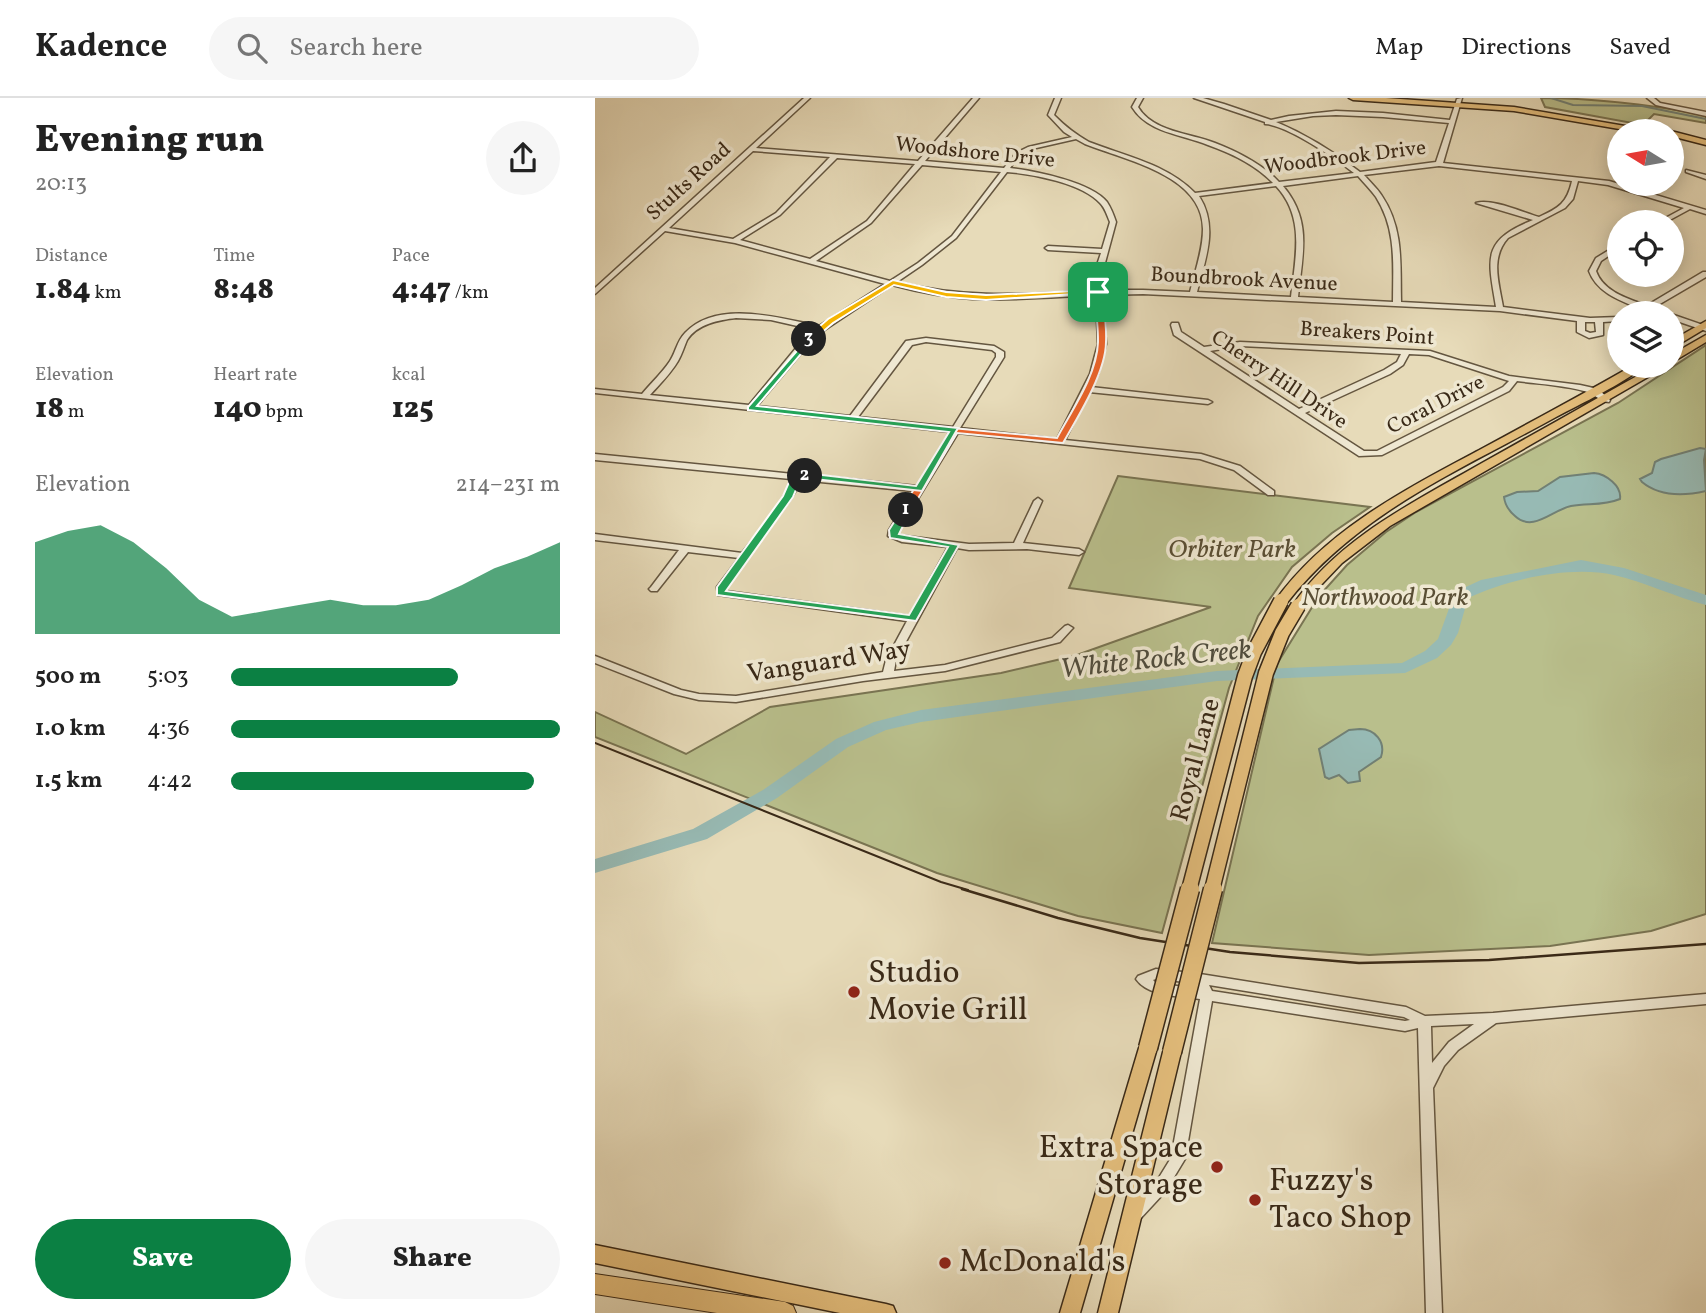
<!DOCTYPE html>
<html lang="en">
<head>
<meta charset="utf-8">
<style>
  :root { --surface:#fff; --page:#f6f6f6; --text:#222; --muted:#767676; --line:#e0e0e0; --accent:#0b8043 }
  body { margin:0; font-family:Vollkorn,serif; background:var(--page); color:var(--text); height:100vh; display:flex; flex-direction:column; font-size:26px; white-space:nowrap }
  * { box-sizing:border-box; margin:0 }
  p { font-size:23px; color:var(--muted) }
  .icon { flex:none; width:38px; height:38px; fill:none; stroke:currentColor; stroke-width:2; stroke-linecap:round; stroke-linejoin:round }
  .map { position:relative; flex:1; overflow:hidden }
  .details { display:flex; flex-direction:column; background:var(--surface); width:595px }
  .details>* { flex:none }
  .needle { width:46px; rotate:281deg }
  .tools { position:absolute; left:1012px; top:21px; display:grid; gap:14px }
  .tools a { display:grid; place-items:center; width:77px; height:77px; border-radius:50%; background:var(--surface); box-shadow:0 4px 18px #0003; font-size:35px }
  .pin { position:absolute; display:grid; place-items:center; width:60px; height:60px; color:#fff; margin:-30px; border-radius:14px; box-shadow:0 4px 10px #0006 }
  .km { position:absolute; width:35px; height:35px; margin:-18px; border-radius:50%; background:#222; color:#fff; font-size:19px; line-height:35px; text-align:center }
  .round { display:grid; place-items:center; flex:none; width:74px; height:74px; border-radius:37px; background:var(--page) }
  .overview { display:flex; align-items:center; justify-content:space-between; height:119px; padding:0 35px }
  h1 { font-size:38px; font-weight:800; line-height:52px }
  .figures { display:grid; grid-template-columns:repeat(3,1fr); gap:10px; height:119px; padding:7px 35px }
  .figures div { display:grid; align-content:center }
  .figures b { font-size:30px; font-weight:800 }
  .figures small { font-size:19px; font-weight:400 }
  .figures p { font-size:19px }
  .chart { height:196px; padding:14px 35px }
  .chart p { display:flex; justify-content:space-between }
  .chart svg { width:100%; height:126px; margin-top:7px; fill:var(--accent); opacity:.7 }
  .button { display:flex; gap:14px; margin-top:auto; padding:14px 35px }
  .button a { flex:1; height:80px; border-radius:42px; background:var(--accent); color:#fff; font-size:28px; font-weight:800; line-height:80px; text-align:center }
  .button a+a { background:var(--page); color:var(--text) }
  ul { padding:0 35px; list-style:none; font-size:23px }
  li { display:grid; grid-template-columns:112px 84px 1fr; align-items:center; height:52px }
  li i { height:18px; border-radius:9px; background:var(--accent) }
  header { display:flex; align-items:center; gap:42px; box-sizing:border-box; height:98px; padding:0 35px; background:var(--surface); border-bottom:2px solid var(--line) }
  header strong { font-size:33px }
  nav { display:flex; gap:38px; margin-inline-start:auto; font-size:24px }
  .search { width:490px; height:63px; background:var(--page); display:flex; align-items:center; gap:18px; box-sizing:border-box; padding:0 24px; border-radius:38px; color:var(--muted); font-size:26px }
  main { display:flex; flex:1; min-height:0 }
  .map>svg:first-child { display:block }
</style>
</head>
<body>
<header>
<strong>Kadence</strong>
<div class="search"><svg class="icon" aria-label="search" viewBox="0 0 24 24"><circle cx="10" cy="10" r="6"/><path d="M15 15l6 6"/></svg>Search here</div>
<nav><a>Map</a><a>Directions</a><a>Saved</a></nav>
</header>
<main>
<section class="details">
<div class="overview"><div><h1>Evening run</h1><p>20:13</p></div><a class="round"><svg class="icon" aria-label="share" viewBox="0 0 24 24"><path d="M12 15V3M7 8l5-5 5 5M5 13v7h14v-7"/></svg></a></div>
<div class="figures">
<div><p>Distance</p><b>1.84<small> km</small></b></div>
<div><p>Time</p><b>8:48</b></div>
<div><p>Pace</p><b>4:47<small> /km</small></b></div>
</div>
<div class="figures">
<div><p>Elevation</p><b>18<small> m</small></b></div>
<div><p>Heart rate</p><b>140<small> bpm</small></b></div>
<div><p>kcal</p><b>125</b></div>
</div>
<div class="chart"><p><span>Elevation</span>214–231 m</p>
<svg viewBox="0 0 160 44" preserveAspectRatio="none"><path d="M0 44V12L10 8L20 6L30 12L40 21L50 32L60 38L70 36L80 34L90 32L100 34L110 34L120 32L130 27L140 21L150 17L160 12V44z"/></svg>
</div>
<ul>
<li><b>500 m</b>5:03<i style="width:69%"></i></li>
<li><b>1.0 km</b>4:36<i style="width:100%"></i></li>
<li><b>1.5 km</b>4:42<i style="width:92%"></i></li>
</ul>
<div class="button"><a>Save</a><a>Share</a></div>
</section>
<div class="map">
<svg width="1111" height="1215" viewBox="0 0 1111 1215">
  <rect width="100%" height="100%" fill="#e7dbb9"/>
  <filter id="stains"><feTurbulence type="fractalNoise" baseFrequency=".00286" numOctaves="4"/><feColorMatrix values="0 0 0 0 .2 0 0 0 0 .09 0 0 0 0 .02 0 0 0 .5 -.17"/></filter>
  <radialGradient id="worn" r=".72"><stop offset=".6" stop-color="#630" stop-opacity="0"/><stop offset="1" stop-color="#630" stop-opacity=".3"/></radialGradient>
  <path fill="#b9bf8c" stroke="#797452" stroke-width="2" d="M 946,0 C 1002,0 1056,7 1111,17 L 1111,25 L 1059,16 L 1048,27 L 950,9 Z
    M 1111,247 L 1111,816 L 1056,833 L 955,848 L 774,857 L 617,845 L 682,566 L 724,498 L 752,467 L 791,434 L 821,414 L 1023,305 Z
    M 523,378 L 775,409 L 737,435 L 697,469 L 663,518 L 634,590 L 567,835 L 483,818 L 342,775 L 0,639 L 0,614 L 91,656 L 175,609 L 406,575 L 479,558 L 616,509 L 474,490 Z"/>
  <path fill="#97bab4" stroke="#718075" stroke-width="2" d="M 1105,350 L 1111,351 L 1109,362 L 1111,393 C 1089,398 1065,399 1047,384 L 1045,381 L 1057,375 L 1060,364 L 1066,361 Z
    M 999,375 C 1011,376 1027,388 1025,401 C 1008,408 994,405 976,408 C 957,412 938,435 920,418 C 914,413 910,407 909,399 L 922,394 L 943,393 L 965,379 Z
    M 765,631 C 780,631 791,644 786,659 L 764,674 L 765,683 L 753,685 L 744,677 L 734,681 L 730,679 L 724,651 L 754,632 Z"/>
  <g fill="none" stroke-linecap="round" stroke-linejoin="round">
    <path stroke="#718075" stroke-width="2" d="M 956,0 L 978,7 L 1047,8 L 1111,21"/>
    <path fill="#97bab4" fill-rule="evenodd" d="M 986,462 L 1029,470 L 1111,497 L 1111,507 C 1080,499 1050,484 1019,477 C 976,467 913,481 873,500 L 863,535 L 856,547 L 842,560 L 810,575 L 622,583 L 326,624 L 291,632 L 253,649 L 182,700 L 112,741 L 0,775 L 0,761 L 98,731 L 168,692 L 241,641 L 279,624 L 326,612 L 622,573 L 807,565 L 830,553 L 843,541 L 860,494 L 886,482 Z"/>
    <g stroke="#645640" stroke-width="3">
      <path id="minor" d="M 209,0 L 215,0 L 161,50 L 323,63 L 378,0 L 384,0 L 330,63 L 409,70 L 421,55 L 433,49 L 477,39 L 469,34 L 453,17 L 460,0 L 466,0 L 459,17 C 471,29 480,36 494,44 C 530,58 572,66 600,95 L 678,85 C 661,67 636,55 613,47 C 586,36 553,35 537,9 L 542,0 L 548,0 L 543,9 C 558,34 595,35 620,45 C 643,54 667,66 684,84 L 759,75 C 740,60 692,27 670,26 L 670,24 L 599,0 L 608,0 L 629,6 L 676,22 L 694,18 L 741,13 L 788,15 L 855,22 L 862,1 L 867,0 L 848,65 L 1014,83 L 1111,112 L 1111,116 L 1095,111 L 1071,124 L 1063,124 L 1089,110 L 1013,87 L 983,83 L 978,101 L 970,110 L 913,140 C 895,160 904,185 908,209 L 995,220 L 1024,219 L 1024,223 L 1008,224 L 1008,237 L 994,240 L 982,234 L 982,223 L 905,213 L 548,196 L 508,197 L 511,246 L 503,276 L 496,289 L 613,302 L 617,304 L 613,306 L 494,294 L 470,342 L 606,356 L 645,368 L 679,393 L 679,397 L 673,397 L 639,372 L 605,361 L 363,335 L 304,432 L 303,437 L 374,446 L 419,445 L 439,403 L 443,400 L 447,403 L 428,445 L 484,451 L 489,454 L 484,457 L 432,451 L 374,452 L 362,450 L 301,562 L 299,573 L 350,567 L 457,540 L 470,528 L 473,527 L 478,530 L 476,532 L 465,544 L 350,573 L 268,583 L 141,604 L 104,602 L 79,596 L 0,565 L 0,558 L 86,592 L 104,596 L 141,598 L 288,574 L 291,562 L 312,523 L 123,497 L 122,489 L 144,460 L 93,454 L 62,493 L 56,493 L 54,491 L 56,489 L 84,452 L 0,442 L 0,436 L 147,455 C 159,439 194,399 196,381 L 0,362 L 0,356 L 198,376 L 201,374 L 205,376 L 322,388 L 355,334 L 0,295 L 0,291 L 47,296 C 56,285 67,275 75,263 C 81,254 82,243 90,235 C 122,201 184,220 224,228 L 290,186 L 140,145 L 70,133 L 0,196 L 0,190 ZM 741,17 L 788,19 L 854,25 L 841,64 L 765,74 C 739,54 712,37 681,24 L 718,18 ZM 481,41 L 490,46 C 530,62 608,77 608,131 C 608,152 600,173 595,194 L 548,192 L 508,192 L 507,176 L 521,124 C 519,118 516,110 512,104 C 496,84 440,73 415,70 L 425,57 L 437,51 ZM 158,53 L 235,59 L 181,115 L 138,141 L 74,130 ZM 242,60 L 320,66 L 272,123 L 215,161 L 145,142 L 185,117 ZM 327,67 L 406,74 L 357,138 L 323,165 L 295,183 L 221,163 L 276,125 ZM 844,68 L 977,83 C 972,105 964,110 944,119 C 927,114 896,100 881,105 L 938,122 C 886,143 893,160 901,209 L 806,204 C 805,166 809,131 787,98 C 782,90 775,84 769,77 ZM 412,74 C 438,76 487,85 505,105 C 510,110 512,117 515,124 L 507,151 L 453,148 L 450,150 L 453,152 L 506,155 L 499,176 L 500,193 C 429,196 372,201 302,184 L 327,167 L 361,140 ZM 763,78 C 769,85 776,92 781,99 C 802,132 798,167 798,204 L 703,199 C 707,158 718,123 688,88 ZM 681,88 C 711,120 700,160 696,199 L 602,194 C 610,162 624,129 604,98 ZM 297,187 C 323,194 350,199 377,201 C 418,203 459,199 501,197 L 503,246 L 495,276 L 462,341 L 365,330 L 409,259 L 409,254 L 399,248 L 331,240 L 311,243 L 255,318 L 162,308 L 207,254 L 228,233 ZM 141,220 L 176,222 L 220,232 L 201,250 L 154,307 L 55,297 C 65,286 76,275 83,263 C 87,256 89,249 92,242 C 102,226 124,222 141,220 ZM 990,224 L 1000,224 L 1001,234 L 995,235 L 990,233 ZM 331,244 L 397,252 L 401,255 L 401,259 L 358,329 L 263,319 L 317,247 ZM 205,382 L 318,393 L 294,432 L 293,438 L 307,444 L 353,449 L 315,518 L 131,493 L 132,489 L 197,399 L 204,387 Z
        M 1052,0 L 1059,0 L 1065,5 L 1111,14 L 1111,18 L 1061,7 Z
        M 1091,72 L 1111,77 L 1111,81 L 1091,74 Z
        M 1024,146 L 1024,151 L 1006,163 L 1001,173 C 1008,193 1031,200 1050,207 L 1051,208 L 1108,174 L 1111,174 L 1111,179 L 1058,210 L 1071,215 L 1060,215 L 1053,213 L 1049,215 L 1040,215 L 1046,211 C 1026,203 1002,195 994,173 L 1001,160 Z
        M 1076,216 L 1111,228 L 1111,233 L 1076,221 Z
        M 577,225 L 583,225 L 586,234 L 609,249 L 645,244 L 835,253 L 914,278 L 985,287 L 1003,291 L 1015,302 L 1014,304 C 1005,304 999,295 989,293 C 968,287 944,286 922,283 L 914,293 L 787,357 L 764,358 L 579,237 L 576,227 ZM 645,248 L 806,256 L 802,264 L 789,272 L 704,311 L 615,253 ZM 814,256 L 834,257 L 914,283 L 908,289 L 782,353 L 769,353 L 710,315 L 795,276 L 808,267 Z
        M 561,871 L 605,876 L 811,909 L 830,918 L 898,915 L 1111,896 L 1111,906 L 901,925 L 863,952 L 849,968 L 838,990 L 847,1215 L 831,1215 L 823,930 L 810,933 L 617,903 L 590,1061 L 570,1094 L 545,1121 L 540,1123 L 535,1121 L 533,1117 L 535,1113 L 560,1086 L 576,1060 L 605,901 C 584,898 554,899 541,881 L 543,878 ZM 561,881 L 601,885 L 603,891 L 561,885 L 558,882 ZM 614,887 L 809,919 L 815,922 L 810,923 L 617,893 ZM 879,926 L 854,944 L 837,965 L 836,928 Z"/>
    </g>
    <g stroke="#392917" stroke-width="3">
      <path id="major" d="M 754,0 L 791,0 L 919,9 L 1036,29 L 1036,25 L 1039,25 L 1072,33 L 1036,33 L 919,13 L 758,2 Z
        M 1073,33 L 1076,33 L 1111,42 L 1111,47 L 1076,38 L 1076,33 Z
        M 1111,223 L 1111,230 L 1076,251 L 1076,243 Z
        M 1111,237 L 1111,244 L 1076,265 L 1076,257 Z
        M 1037,268 L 1049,268 C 1030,285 985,306 961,319 C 863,373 762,415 691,506 L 681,506 L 680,503 C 732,431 811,391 888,350 C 938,323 988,296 1037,268 Z
        M 1060,268 L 1072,268 L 795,428 L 747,465 L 726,487 L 708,511 L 698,511 L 697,508 C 744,440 817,405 887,365 C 945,333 1002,300 1060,268 Z
        M 553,943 L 559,945 L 562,950 L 485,1215 L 465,1215 L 544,950 L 547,945 Z
        M 577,947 L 583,949 L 586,954 L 523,1215 L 503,1215 L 568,954 L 571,949 Z
        M 0,1147 L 291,1206 L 298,1208 L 301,1215 L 245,1215 L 0,1165 Z"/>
    </g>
    <g stroke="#392917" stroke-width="2">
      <path id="highway" d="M 0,1176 L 190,1204 L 198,1208 L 201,1215 L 122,1215 L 0,1196 Z"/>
    </g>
    <use href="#minor" fill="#efe8d2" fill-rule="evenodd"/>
    <use href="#major" fill="#e4be7c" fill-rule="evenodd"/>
    <use href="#highway" fill="#e4be7c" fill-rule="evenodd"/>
    <path stroke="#392917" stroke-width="2" d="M 0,645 L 346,784 L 373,792"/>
    <path stroke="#392917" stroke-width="2.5" d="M 367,791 L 463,820 L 545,840 L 635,854 L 764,865 L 894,862 L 1111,846"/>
    <g stroke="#392917" stroke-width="17" stroke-linecap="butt">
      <path id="major-bridge-far1" d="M 594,792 L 650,578 L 659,554 L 686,503
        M 617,792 L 671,575 L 687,535 L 703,508"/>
    </g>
    <g stroke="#392917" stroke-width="21" stroke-linecap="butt">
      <path id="major-bridge" d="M 553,950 L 595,791
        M 577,954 L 618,791"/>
    </g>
    <use href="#major-bridge-far1" stroke="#e4be7c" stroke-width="14"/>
    <use href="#major-bridge" stroke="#e4be7c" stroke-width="18"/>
  </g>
  <path fill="#f0652b" stroke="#fff" stroke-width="2" d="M 503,192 L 507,194 C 509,210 512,228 511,244 C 511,274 483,319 468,345 L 362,335 L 315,414 L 308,414 L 306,412 L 357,330 L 462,340 C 477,312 502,277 503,244 C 503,228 501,210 499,194 Z"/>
  <path fill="#22a559" stroke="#fff" stroke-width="2" d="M 198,375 L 215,378 L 206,380 L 198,399 L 131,493 L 314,517 L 353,449 L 295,440 L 294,432 L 308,410 L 311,409 L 316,412 L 304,436 L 364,447 L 321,523 L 122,497 L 122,489 L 188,398 Z"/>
  <path fill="#22a559" stroke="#fff" stroke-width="2" d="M 214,239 L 217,243 L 162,308 L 363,330 L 327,393 L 210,380 L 205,378 L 210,375 L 321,388 L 354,334 L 153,312 L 153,309 Z"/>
  <path fill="#f5b400" stroke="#fff" stroke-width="2" d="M 298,182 L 351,194 L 391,197 L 503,192 L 507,194 L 391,202 L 351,199 L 299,187 L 238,225 L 217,243 L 211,243 L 211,240 L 233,221 Z"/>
  <g fill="#8f2418" stroke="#efe8d2" stroke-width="2.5">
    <circle cx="259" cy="894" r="7"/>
    <circle cx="622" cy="1069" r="7"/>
    <circle cx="660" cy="1102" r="7"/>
    <circle cx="350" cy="1165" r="7"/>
  </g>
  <g text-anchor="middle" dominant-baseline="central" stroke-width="7" stroke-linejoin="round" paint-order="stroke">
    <g font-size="21" fill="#392917" stroke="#efe8d2">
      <text transform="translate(380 55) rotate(6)">Woodshore Drive</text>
      <text transform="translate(750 60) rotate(-7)">Woodbrook Drive</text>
      <text transform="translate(94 84) rotate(-42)">Stults Road</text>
      <text transform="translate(649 182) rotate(3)">Boundbrook Avenue</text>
      <text transform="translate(772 236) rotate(4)">Breakers Point</text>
      <text transform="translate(684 282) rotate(34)">Cherry Hill Drive</text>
      <text transform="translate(841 307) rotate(-27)">Coral Drive</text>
    </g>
    <g font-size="26" font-style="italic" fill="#594e34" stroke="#efe8d2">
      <text x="637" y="452">Orbiter Park</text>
      <text x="790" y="500">Northwood Park</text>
    </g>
    <g font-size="26" fill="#392917" stroke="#efe8d2">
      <text transform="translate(234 564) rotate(-9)">Vanguard Way</text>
      <text transform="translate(601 662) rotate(-75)">Royal Lane</text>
    </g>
    <g font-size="28" font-style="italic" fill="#504d3e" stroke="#efe8d2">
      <text transform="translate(561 562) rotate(-6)">White Rock Creek</text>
    </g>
    <g font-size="32" fill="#392917" stroke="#efe8d2" text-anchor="start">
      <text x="273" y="876">Studio<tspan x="273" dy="37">Movie Grill</tspan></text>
      <text x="608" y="1051" text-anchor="end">Extra Space<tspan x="608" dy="37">Storage</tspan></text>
      <text x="674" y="1084">Fuzzy's<tspan x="674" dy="37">Taco Shop</tspan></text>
      <text x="364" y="1165">McDonald's</text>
    </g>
  </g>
  <rect width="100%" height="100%" filter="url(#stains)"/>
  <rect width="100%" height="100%" fill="url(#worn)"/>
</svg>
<div class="tools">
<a><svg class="needle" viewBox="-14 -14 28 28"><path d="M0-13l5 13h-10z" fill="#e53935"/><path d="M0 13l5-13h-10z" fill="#767676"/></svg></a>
<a><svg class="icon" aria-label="locate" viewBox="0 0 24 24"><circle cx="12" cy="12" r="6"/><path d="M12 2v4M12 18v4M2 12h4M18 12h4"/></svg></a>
<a><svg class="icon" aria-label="layers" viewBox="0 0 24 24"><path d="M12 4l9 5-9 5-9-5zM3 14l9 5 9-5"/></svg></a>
</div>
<div class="pin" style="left:503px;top:194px;background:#1e9e55"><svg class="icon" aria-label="arrive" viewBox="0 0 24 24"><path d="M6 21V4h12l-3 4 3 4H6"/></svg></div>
<b class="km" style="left:311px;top:412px">1</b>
<b class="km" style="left:210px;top:378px">2</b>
<b class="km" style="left:214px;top:241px">3</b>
</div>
</main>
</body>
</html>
